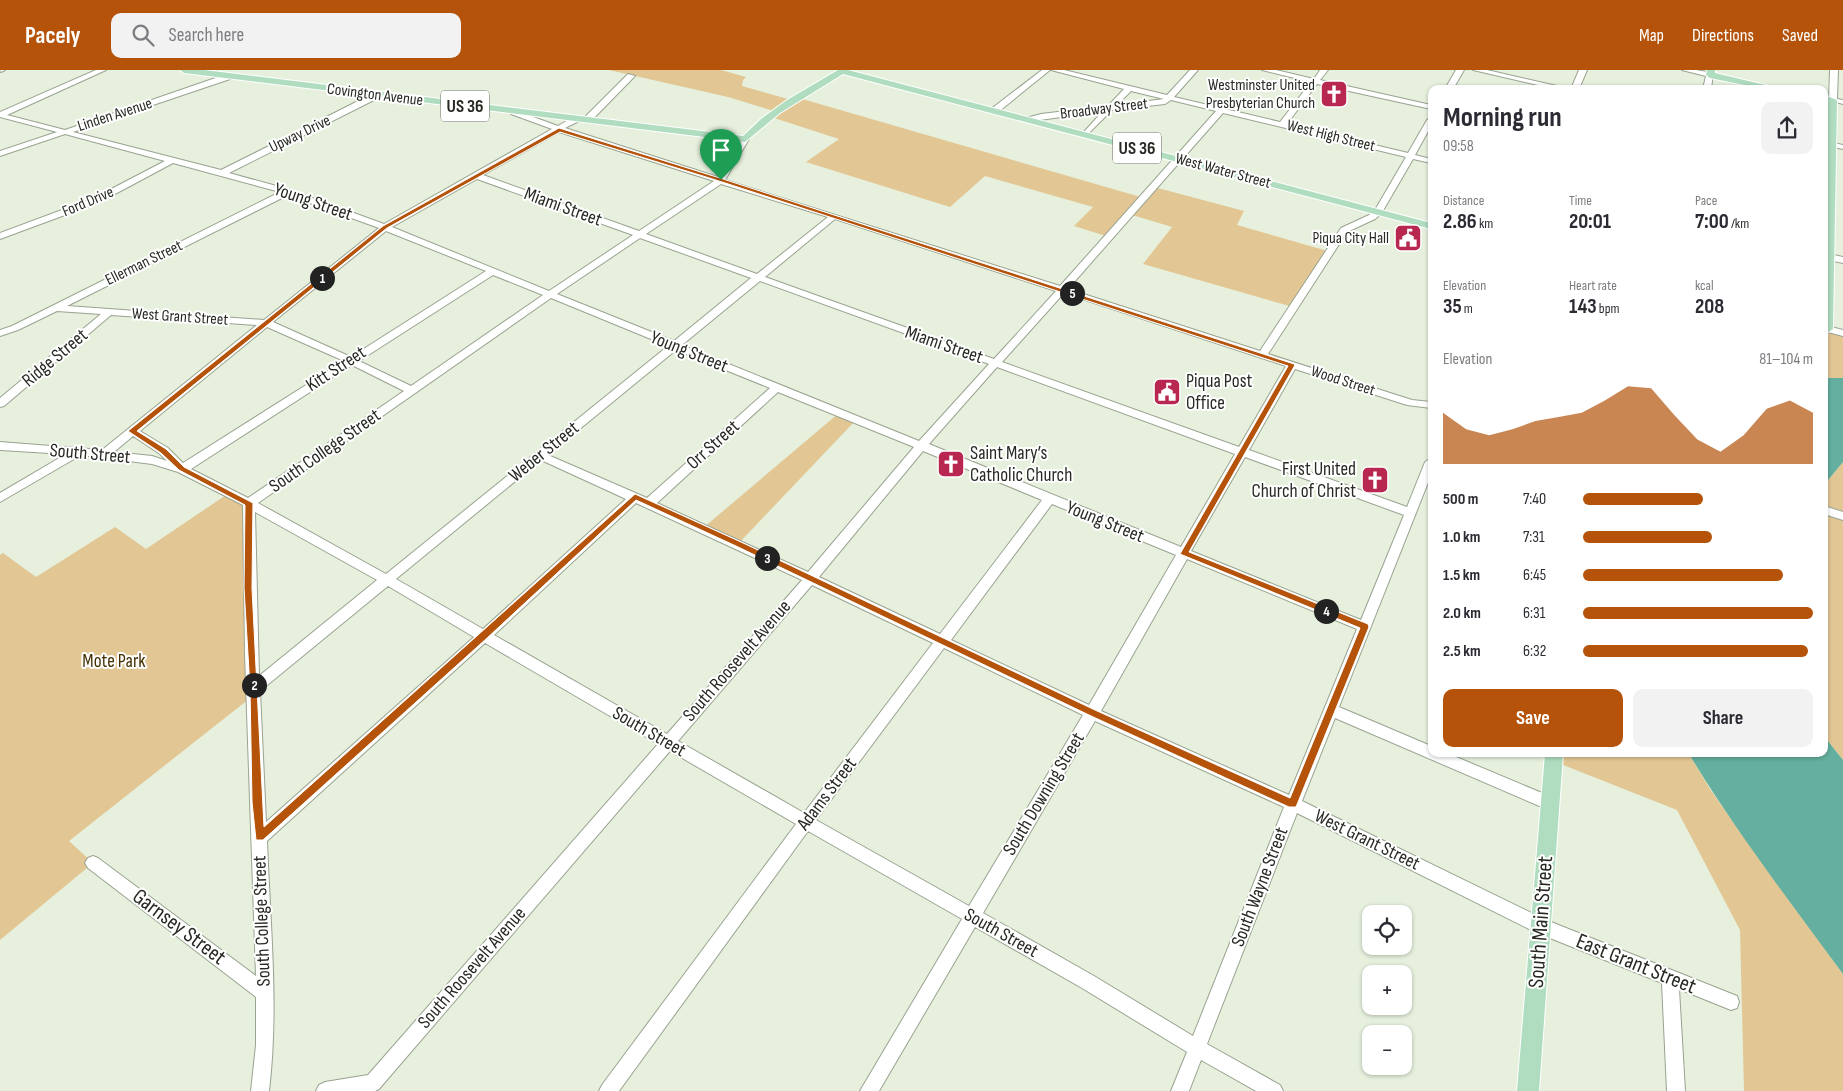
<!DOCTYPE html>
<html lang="en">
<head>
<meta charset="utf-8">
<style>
  :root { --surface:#fff; --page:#f2f2f3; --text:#2b2b33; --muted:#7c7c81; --accent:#b45309 }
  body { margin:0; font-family:"Sofia Sans Condensed",sans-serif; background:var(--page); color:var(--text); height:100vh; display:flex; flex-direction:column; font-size:19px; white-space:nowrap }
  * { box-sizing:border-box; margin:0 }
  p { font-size:16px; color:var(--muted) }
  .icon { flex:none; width:28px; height:28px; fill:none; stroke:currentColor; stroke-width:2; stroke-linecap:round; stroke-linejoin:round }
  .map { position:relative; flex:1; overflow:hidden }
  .panel { position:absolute; left:1428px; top:15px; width:400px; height:672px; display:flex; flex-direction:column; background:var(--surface); border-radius:10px; box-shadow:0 1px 4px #0004 }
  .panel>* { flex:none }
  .fabs { position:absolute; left:1362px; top:835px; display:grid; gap:10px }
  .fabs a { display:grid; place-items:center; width:50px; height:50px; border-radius:10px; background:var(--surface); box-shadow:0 1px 4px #0004; font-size:25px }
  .pin { position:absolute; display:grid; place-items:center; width:42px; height:42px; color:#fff; margin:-51px -21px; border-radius:50% 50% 50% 0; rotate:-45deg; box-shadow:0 0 5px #0007 }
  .pin .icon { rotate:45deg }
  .km { position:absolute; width:25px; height:25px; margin:-12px; border-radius:50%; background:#222; color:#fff; font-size:14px; line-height:25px; text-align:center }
  .round { display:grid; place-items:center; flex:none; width:52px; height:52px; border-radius:10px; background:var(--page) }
  .headline { display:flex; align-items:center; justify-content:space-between; height:85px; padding:0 15px }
  h1 { font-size:28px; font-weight:700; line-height:38px }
  .stats { display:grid; grid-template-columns:repeat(3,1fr); gap:8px; height:85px; padding:5px 15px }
  .stats div { display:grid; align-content:center }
  .stats b { font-size:21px; font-weight:700 }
  .stats small { font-size:14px; font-weight:400 }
  .stats p { font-size:14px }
  .chart { height:140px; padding:10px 15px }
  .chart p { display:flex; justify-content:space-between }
  .chart svg { width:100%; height:90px; margin-top:5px; fill:var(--accent); opacity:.7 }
  .button { display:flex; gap:10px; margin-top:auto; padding:10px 15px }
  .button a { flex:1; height:58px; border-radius:10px; background:var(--accent); color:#fff; font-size:20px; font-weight:700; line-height:58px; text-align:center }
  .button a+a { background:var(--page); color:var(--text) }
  ul { padding:0 15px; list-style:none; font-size:16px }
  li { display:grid; grid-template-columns:80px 60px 1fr; align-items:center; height:38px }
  li i { height:12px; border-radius:6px; background:var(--accent) }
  header { display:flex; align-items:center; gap:30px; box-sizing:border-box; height:70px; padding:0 25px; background:var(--accent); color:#fff }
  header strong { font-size:24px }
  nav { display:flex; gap:28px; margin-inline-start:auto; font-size:18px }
  .search { width:350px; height:45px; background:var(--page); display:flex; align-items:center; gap:12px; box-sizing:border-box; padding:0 18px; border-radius:10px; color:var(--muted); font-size:19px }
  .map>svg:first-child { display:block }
</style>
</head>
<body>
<header>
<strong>Pacely</strong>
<div class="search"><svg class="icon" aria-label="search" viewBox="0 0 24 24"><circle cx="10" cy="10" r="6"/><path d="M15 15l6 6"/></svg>Search here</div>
<nav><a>Map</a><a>Directions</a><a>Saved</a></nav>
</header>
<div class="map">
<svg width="1843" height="1021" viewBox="0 0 1843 1021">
  <rect width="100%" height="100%" fill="#e6f0dd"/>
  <path fill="#e2c795" d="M 609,0 L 721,0 L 746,7 L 743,10 L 742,16 L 795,31 L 799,28 L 1144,128 L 1154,117 L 1244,141 L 1237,155 L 1331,182 L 1293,237 L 1143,194 L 1172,157 L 1129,144 L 1109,167 L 1074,156 L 1093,137 L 985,106 L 950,137 L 806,92 L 839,69 L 771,47 L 777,42 L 728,27 Z
    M 1824,258 L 1843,263 L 1843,308 L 1824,308 Z
    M 839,343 L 856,350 L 738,474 L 703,458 Z
    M 1843,392 L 1843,690 L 1827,670 L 1824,654 L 1824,415 Z
    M 229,423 L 249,433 L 254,625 L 69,771 L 93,793 L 0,870 L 0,485 L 3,483 L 36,507 L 115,457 L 146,479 Z
    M 1554,684 L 1689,684 L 1710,719 L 1764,796 L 1843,904 L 1843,1021 L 1744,1021 L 1740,860 L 1677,740 L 1553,691 Z"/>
  <path fill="#64af9f" d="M 1824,308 L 1843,308 L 1843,392 L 1824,415 Z
    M 1824,654 L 1827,670 L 1843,690 L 1843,904 C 1790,832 1735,760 1689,684 L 1824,684 Z"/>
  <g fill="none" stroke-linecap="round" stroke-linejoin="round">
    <g stroke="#99a391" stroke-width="2">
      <path id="minor" d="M 0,0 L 5,0 L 1,2 Z
        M 96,0 L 106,0 L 7,45 L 65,60 L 227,4 L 233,4 L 233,8 L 73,62 L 221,100 L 374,23 L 380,23 L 380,27 L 229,103 L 291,120 L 384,154 L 552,59 L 511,44 L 511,40 L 514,40 L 558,56 L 573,47 L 579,47 L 579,51 L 565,58 L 718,107 L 741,69 L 745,67 L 749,69 L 725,110 L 1060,216 L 1216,41 L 1171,30 L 1165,34 L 1112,40 L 1086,66 L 1082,64 L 1103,41 L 1026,52 L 1026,48 L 1041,44 L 1108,36 L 1124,19 L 1051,0 L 1064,0 L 1167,25 L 1190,0 L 1198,0 L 1174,27 L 1280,52 L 1311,12 L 1262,0 L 1276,0 L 1314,9 L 1320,0 L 1328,0 L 1320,10 L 1431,35 L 1431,39 L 1317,14 L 1287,54 L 1408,83 L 1427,50 L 1431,48 L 1431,56 L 1415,85 L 1431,89 L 1431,93 L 1413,89 L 1381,144 L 1375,149 L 1347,162 L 1268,284 L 1412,330 L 1431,332 L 1431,338 L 1407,335 L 1295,299 L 1249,380 L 1407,437 L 1425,392 L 1431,388 L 1431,405 L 1339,637 L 1431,676 L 1431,684 L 1449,684 L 1554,728 L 1556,733 L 1554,738 L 1549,740 L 1544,738 L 1335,648 L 1302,731 L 1546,850 L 1737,926 L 1739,932 L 1737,938 L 1731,940 L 1679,919 L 1685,1021 L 1667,1021 L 1662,913 L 1535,862 L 1297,743 L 1207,974 L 1280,1015 L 1283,1021 L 1256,1021 L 1201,990 L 1189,1021 L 1171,1021 L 1187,982 L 1082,918 L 975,857 L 879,1021 L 860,1021 L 962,849 L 808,761 L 619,1021 L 599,1021 L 602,1015 L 796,754 L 670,681 L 379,1019 L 375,1021 L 316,1021 L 319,1015 L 325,1012 L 368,1005 L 658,674 L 485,573 L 267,771 C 270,854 279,938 269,1021 L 251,1021 L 256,975 L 256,927 L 88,798 L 85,793 L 88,788 L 93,786 L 98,788 L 256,906 L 245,584 L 243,435 L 178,402 L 152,394 L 81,385 L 0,432 L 0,423 L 66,384 L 0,380 L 0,372 L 102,380 L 257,255 L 111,245 L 4,336 L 0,337 L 0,328 L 101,244 L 57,241 L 18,260 L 0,266 L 0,260 L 12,256 L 280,122 L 173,93 L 100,132 L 0,169 L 0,163 L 94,128 L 165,91 L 65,64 L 0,86 L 0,81 L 57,62 L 0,47 L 0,42 ZM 1131,21 L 1164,29 L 1117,35 ZM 1223,43 L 1406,87 L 1375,140 L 1369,145 L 1341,158 L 1260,281 L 1068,219 ZM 559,62 L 714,111 L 639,161 L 483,105 ZM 477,109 L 633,165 L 549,221 L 392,157 ZM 721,114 L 828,147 L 757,204 L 646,164 ZM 288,125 L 379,158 L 264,250 L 67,236 ZM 835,149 L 1056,221 L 994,289 L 765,207 ZM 386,161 L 486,201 L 351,287 L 273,252 ZM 640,168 L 751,208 L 674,271 L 557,224 ZM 493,205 L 543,225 L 411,316 L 359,291 ZM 760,211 L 989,294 L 919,371 L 682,275 ZM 1064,223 L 1286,296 L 1239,377 L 1002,292 ZM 551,228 L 668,276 L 386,504 L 258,433 ZM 267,257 L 344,291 L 183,393 L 168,378 L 140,361 ZM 676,280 L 770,318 L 647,428 L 548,385 ZM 352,295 L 404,321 L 248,428 L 191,399 ZM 997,297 L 1235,384 L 1181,477 L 929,374 ZM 778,322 L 914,377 L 808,502 L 657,433 ZM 133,366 L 160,384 L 167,391 L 152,386 L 114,382 ZM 923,381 L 1042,430 L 940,564 L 819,507 ZM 1245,387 L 1404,445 L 1361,550 L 1191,481 ZM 541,390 L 626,429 L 483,559 L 396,509 ZM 636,433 L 802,510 L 667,664 L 494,565 ZM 1052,434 L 1176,485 L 1089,635 L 951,570 ZM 255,442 L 377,510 L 259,606 ZM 1187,489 L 1357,559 L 1289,725 L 1101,641 ZM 812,515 L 933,573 L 804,743 L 678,671 ZM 388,516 L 474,567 L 266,752 L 260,621 ZM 944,578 L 1083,645 L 969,836 L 816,750 ZM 1095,651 L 1284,737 L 1193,966 L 1094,906 L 983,843 Z
        M 1042,0 L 1050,0 L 997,43 L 991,43 L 991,39 Z
        M 1456,0 L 1464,0 L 1453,19 L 1445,19 Z
        M 1473,0 L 1487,0 L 1570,19 L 1555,19 Z
        M 1579,0 L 1587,0 L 1579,19 L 1571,19 Z
        M 1682,0 L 1696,0 L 1713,3 L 1711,19 L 1703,19 L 1706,6 Z
        M 1830,0 L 1838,0 L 1837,29 L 1843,30 L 1843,34 L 1829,30 Z
        M 628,4 L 635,6 L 590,52 L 584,52 L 584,48 Z
        M 1824,71 L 1843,75 L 1843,79 L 1824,75 Z
        M 1824,183 L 1843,187 L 1843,193 L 1824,189 Z
        M 1827,256 L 1843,260 L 1843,266 L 1824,261 L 1824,257 Z
        M 1824,436 L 1843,442 L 1843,450 L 1824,444 Z"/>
    </g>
    <g stroke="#fff" stroke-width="2">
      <path id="major" d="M 180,0 L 204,0 L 743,66 L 761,49 L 787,30 L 838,0 L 848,0 L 1431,153 L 1431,159 L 843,4 L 780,43 L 745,72 L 184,3 Z
        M 1707,0 L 1715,0 L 1715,3 L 1782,19 L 1764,19 L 1710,8 L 1706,5 Z
        M 1824,25 L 1837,30 L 1833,259 L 1827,263 L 1824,262 L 1824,177 L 1828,32 L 1824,31 Z
        M 1545,684 L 1563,684 L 1539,1021 L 1517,1021 Z"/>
    </g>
    <use href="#minor" fill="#fff" fill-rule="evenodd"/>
    <use href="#major" fill="#b0ddc0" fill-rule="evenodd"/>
  </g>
  <path fill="#b45309" stroke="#fff" fill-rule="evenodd" d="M 559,58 L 723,109 L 1294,294 L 1295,295 L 1189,482 L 1368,554 L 1369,557 L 1296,737 L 1289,737 L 1089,645 L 736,476 L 636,430 L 486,569 L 263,770 L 256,770 L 252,732 L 250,618 L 244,518 L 245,435 L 179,400 L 161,383 L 128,361 L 383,156 ZM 560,62 L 719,111 L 1288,296 L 1180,484 L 1360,558 L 1290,728 L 1095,640 L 741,472 L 635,424 L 264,757 L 252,518 L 253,433 L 184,397 L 166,379 L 137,361 L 387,158 Z"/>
  <defs>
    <g id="church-square" transform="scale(1.4375)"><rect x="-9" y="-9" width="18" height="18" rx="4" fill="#b8274f" stroke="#fff"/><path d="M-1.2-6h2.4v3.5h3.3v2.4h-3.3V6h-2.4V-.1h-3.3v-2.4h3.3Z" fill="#fff"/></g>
    <g id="civic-square" transform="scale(1.4375)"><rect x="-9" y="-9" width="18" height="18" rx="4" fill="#b8274f" stroke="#fff"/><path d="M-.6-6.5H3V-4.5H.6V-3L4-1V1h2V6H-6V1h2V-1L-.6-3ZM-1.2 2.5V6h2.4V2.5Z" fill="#fff"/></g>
  </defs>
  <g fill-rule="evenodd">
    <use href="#church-square" x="1334" y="24"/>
    <use href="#civic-square" x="1408" y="168"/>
    <use href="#civic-square" x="1167" y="322"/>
    <use href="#church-square" x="951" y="394"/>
    <use href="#church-square" x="1375" y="410"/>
  </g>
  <g text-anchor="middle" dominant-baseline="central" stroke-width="4" stroke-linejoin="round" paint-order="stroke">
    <g font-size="16" fill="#262a23" stroke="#fff" text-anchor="end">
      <text x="1315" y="15">Westminster United<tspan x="1315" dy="18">Presbyterian Church</tspan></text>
      <text x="1389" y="168">Piqua City Hall</text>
    </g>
    <g font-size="16" fill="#262a23" stroke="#fff">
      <text transform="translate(375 25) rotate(7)">Covington Avenue</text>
      <text transform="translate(1104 39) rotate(-7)">Broadway Street</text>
      <text transform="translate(115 45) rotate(-18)">Linden Avenue</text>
      <text transform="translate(300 64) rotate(-26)">Upway Drive</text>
      <text transform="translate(1331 66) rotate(14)">West High Street</text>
      <text transform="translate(1223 101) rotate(15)">West Water Street</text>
      <text transform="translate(88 132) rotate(-23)">Ford Drive</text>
      <text transform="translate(144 193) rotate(-26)">Ellerman Street</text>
      <text transform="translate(180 247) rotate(4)">West Grant Street</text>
      <text transform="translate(1343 311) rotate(18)">Wood Street</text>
    </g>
    <g fill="#fff" stroke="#676a65" stroke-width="1">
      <rect x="441" y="20.5" width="48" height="31" rx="4"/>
      <rect x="1113" y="62.5" width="48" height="31" rx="4"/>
    </g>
    <g font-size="18" font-weight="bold" fill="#262a23">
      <text x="465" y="36">US 36</text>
      <text x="1137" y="78">US 36</text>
    </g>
    <g font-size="19" fill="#262a23" stroke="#fff">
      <text transform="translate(313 132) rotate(19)">Young Street</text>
      <text transform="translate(563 137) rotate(20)">Miami Street</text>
      <text transform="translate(944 275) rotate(19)">Miami Street</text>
      <text transform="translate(689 282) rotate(22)">Young Street</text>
      <text transform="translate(55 288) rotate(-40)">Ridge Street</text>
      <text transform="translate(336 299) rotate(-33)">Kitt Street</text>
      <text transform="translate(713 375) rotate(-42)">Orr Street</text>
      <text transform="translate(325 381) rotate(-35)">South College Street</text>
      <text transform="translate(544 382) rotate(-39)">Weber Street</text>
      <text transform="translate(90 384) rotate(5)">South Street</text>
      <text transform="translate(1105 452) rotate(22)">Young Street</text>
      <text transform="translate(737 591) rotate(-49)">South Roosevelt Avenue</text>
      <text transform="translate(649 662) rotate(30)">South Street</text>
      <text transform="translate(827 724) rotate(-53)">Adams Street</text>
      <text transform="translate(1044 724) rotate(-59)">South Downing Street</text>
      <text transform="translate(1367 770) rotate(26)">West Grant Street</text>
      <text transform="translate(1260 817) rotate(-69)">South Wayne Street</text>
      <text transform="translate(262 851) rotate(-92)">South College Street</text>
      <text transform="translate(1001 863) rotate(29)">South Street</text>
      <text transform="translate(472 898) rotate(-49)">South Roosevelt Avenue</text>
    </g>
    <g font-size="19" fill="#262a23" stroke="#fff" text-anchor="start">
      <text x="1186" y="311">Piqua Post<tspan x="1186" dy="22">Office</tspan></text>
      <text x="970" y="383">Saint Mary’s<tspan x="970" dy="22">Catholic Church</tspan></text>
      <text x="1356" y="399" text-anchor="end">First United<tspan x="1356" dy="22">Church of Christ</tspan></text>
    </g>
    <g font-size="19" fill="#432f01" stroke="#fff">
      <text x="114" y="591">Mote Park</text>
    </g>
    <g font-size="22" fill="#262a23" stroke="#fff">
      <text transform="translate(1541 852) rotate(-86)">South Main Street</text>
      <text transform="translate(179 857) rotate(37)">Garnsey Street</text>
      <text transform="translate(1636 894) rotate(22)">East Grant Street</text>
    </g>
  </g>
</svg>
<div class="fabs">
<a><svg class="icon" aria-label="locate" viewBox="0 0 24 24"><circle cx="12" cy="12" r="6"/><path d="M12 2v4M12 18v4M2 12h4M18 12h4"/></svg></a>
<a>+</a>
<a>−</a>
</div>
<div class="pin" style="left:721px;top:110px;background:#1e9e55"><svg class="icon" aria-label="arrive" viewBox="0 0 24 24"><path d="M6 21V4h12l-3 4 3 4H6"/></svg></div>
<b class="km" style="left:322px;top:208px">1</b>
<b class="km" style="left:254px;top:615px">2</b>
<b class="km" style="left:767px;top:488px">3</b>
<b class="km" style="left:1326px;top:541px">4</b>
<b class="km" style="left:1072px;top:223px">5</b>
<section class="panel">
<div class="headline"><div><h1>Morning run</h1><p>09:58</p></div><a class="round"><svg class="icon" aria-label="share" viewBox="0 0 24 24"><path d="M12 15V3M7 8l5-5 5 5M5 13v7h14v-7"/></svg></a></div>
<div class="stats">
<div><p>Distance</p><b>2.86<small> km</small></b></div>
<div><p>Time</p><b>20:01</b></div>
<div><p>Pace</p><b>7:00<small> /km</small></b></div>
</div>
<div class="stats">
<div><p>Elevation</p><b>35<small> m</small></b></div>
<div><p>Heart rate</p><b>143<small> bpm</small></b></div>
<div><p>kcal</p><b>208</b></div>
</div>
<div class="chart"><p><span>Elevation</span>81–104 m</p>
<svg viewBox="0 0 160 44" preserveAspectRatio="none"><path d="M0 44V19L10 27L20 30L30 27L40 23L50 21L60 19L70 13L80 6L90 7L100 20L110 32L120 38L130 30L140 17L150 13L160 19V44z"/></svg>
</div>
<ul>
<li><b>500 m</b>7:40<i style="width:52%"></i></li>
<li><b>1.0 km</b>7:31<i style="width:56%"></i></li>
<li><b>1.5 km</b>6:45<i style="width:87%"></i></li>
<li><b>2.0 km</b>6:31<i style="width:100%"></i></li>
<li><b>2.5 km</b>6:32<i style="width:98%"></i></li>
</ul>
<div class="button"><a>Save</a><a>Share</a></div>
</section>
</div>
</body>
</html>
